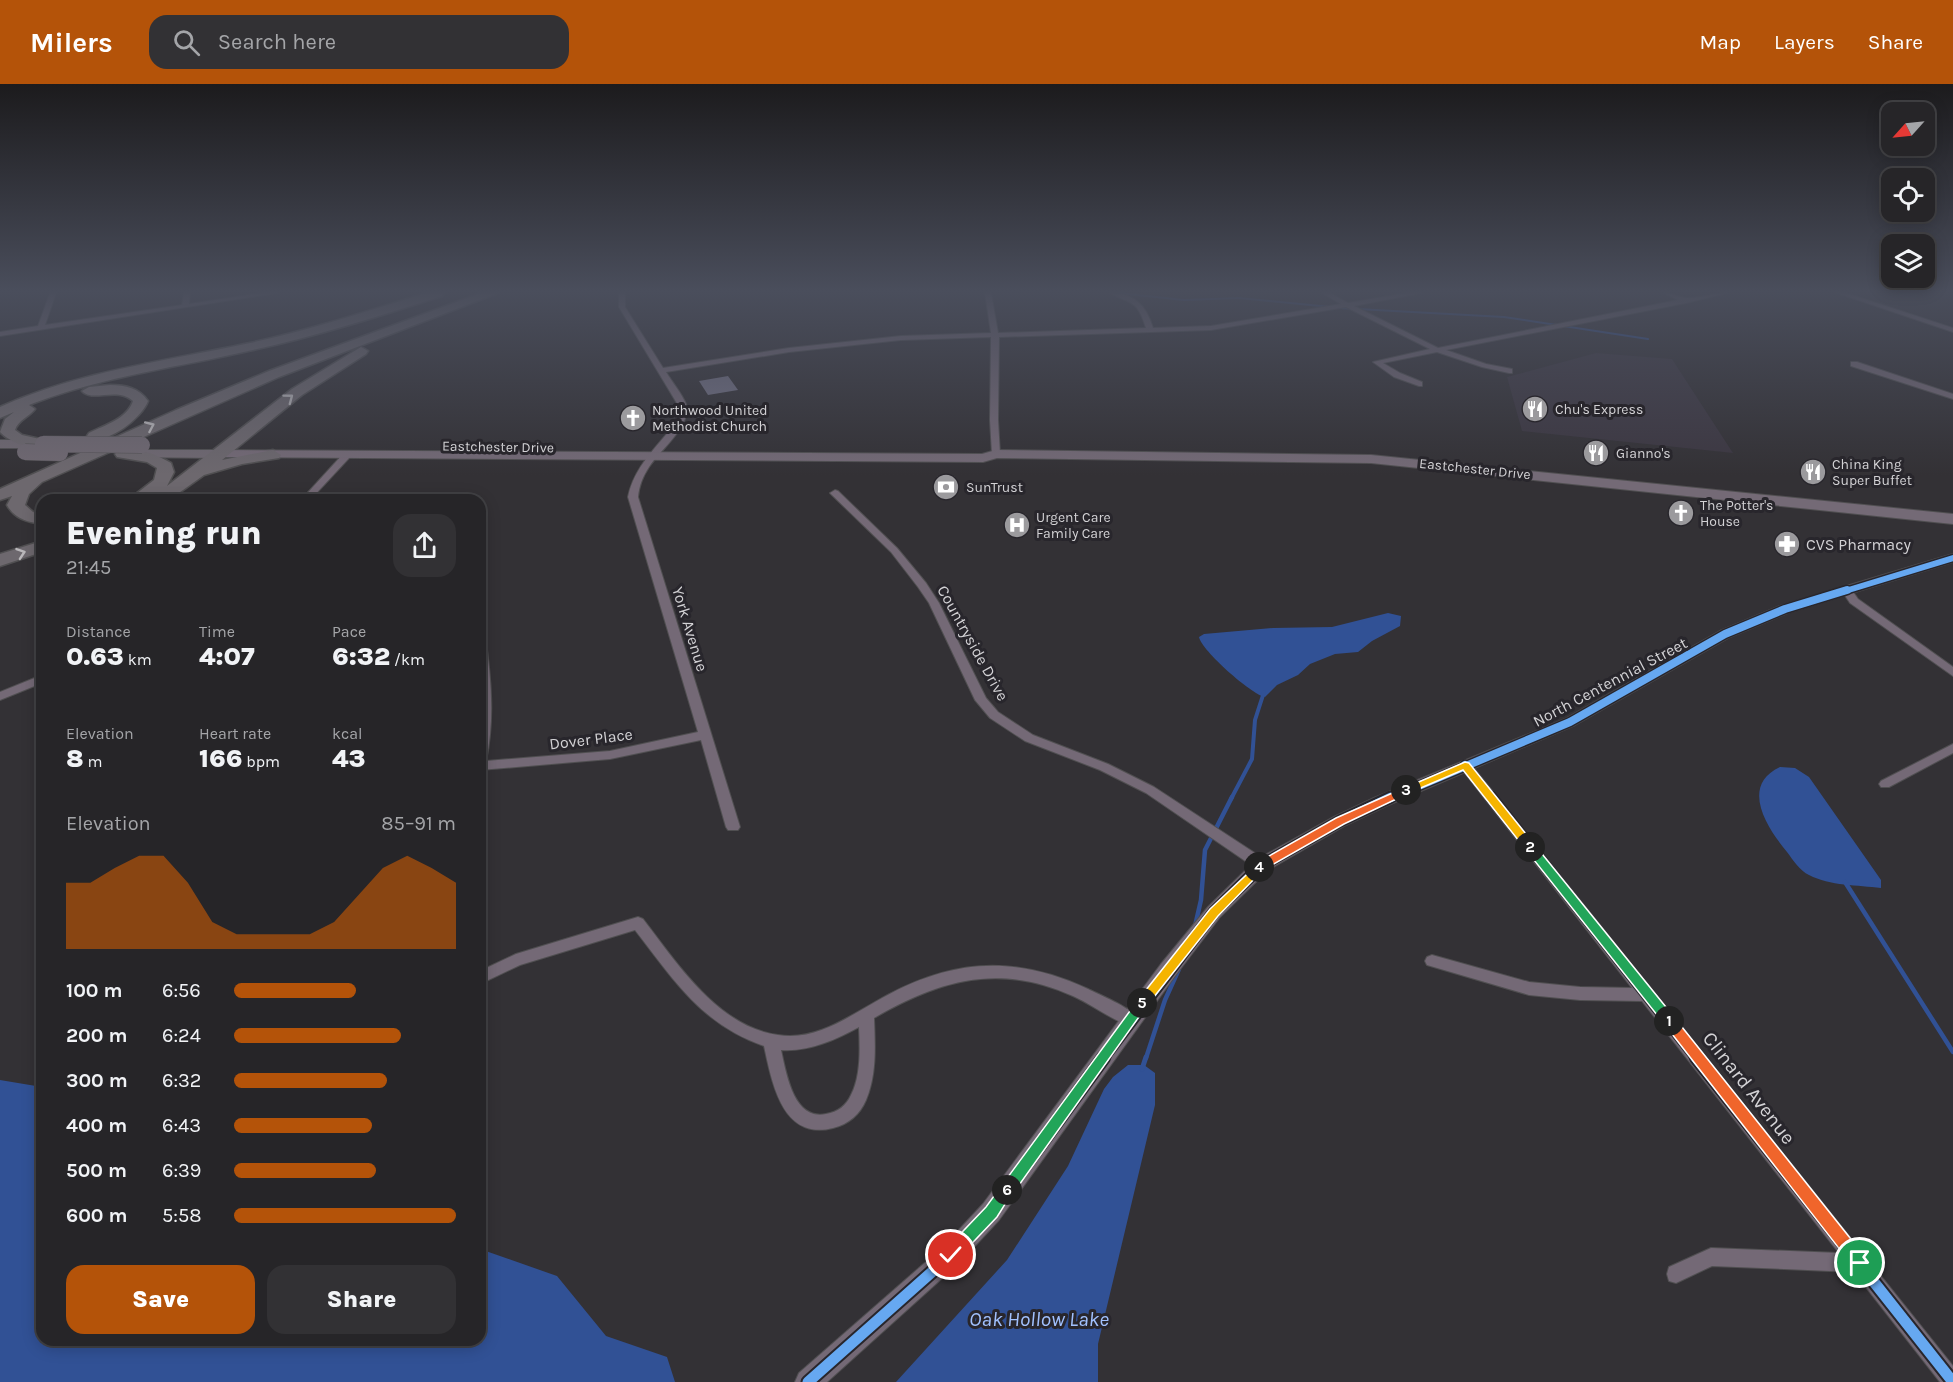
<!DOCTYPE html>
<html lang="en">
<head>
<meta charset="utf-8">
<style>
  :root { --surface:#262528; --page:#323134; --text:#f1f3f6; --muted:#a4a5a8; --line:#424245; --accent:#b45309 }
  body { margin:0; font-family:Karla,sans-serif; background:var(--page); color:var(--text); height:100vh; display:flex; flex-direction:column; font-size:22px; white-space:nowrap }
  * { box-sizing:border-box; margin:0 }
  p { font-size:20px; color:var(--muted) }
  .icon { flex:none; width:33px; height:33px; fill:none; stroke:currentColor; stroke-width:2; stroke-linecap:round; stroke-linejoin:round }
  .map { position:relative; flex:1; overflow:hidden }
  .side { position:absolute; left:36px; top:410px; width:450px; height:852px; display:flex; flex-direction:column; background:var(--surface); border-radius:18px; box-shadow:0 3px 15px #0003,0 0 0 2px var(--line) }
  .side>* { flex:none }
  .needle { width:39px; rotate:243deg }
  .buttons { position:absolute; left:1881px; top:18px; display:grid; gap:12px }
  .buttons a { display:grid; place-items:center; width:54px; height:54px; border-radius:12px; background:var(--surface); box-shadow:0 3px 15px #0003,0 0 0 2px var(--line); font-size:30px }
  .pin { position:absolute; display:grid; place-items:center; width:51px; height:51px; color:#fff; margin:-26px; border:3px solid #fff; border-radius:50%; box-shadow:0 2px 6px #0007 }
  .km { position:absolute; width:30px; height:30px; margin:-15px; border-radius:50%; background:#222; color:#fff; font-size:16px; line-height:30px; text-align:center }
  .round { display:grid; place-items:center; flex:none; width:63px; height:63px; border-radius:18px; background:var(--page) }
  .headline { display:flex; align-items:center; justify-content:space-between; height:102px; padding:0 30px }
  h1 { font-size:33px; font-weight:800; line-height:45px }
  .stats { display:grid; grid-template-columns:repeat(3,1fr); gap:9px; height:102px; padding:6px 30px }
  .stats div { display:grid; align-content:center }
  .stats b { font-size:26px; font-weight:800 }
  .stats small { font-size:16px; font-weight:400 }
  .stats p { font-size:16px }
  .chart { height:168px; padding:12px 30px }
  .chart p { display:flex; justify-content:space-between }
  .chart svg { width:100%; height:108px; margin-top:6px; fill:var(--accent); opacity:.7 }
  .action { display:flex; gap:12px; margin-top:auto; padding:12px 30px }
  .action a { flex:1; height:69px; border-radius:18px; background:var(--accent); color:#fff; font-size:24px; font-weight:800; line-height:69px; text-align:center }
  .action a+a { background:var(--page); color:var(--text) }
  ul { padding:0 30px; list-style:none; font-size:20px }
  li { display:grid; grid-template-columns:96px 72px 1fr; align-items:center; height:45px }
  li i { height:15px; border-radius:8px; background:var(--accent) }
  header { display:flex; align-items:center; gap:36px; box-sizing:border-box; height:84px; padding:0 30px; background:var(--accent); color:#fff }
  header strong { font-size:28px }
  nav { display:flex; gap:33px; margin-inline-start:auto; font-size:21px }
  .search { width:420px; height:54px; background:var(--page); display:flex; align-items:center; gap:15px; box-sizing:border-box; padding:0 21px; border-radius:18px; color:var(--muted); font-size:22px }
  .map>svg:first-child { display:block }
</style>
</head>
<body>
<header>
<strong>Milers</strong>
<div class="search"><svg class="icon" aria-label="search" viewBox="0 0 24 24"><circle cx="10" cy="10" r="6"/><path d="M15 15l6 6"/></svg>Search here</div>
<nav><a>Map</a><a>Layers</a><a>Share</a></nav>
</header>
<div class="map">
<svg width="1953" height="1298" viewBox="0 0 1953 1298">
  <rect width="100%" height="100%" fill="#333135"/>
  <path fill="#3c3741" d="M 1596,269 L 1672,275 L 1733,369 L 1522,347 L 1507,293 Z"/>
  <path fill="#315195" d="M 1388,529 L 1401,532 L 1400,542 L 1372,557 L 1358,568 L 1335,570 L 1310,580 L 1298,591 L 1277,601 L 1265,613 C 1251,610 1202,567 1199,553 L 1204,550 L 1273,544 L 1332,543 Z
    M 1780,683 L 1795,684 L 1809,693 L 1881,796 L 1881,804 C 1858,801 1830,802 1809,791 C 1800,787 1793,776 1787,768 C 1768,745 1739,702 1780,683 Z
    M 1128,981 L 1144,981 L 1155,989 L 1155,1021 L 1098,1260 L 1098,1298 L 896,1298 L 1007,1176 L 1068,1082 L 1104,1005 L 1113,993 Z
    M 0,996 L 42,1003 L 42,1256 L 480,1256 L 480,1165 L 557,1192 L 606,1252 L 667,1273 L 675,1298 L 0,1298 Z"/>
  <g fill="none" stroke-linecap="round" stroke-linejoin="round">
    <path stroke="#315195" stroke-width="2" d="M 1118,209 L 1184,216 L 1239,214 L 1331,223
      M 1339,224 L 1504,233 L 1648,255"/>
    <path stroke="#315195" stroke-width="4" d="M 1231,715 L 1252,675 L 1255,636 L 1264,608"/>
    <path stroke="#315195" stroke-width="4.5" d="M 1845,798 L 1953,968
      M 1195,842 L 1201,816 L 1205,766 L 1232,713
      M 1146,974 L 1165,916 L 1179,885"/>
    <path stroke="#315195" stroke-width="5" d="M 1142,985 L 1146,973"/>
  </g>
  <path fill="#737184" d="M 728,292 L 738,306 L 708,311 L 699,297 Z"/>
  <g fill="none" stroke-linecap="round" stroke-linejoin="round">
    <g stroke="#504f51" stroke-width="2">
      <path id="minor" d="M 50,209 L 56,209 L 45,241 L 182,221 L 184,209 L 190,209 L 189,220 L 261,209 L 277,209 L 0,252 L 0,248 L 38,242 Z
        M 619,209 L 625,209 L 625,223 L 663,284 L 789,264 L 901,252 L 991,249 L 985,209 L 991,209 L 998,249 L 1146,244 C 1137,215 1132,221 1110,209 C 1134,209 1146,221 1153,244 L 1211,242 L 1341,220 L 1322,209 L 1330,209 L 1348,219 L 1406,209 L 1421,209 L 1354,222 L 1438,264 L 1678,216 L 1664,209 C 1672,209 1680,214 1688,214 C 1701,214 1714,209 1727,209 L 1686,219 L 1446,266 L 1486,280 L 1512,285 L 1512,289 L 1509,289 L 1482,283 L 1437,268 L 1383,279 L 1400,289 L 1422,298 L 1422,302 L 1419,302 L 1394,293 L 1373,278 L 1430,265 L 1346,223 L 1211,246 L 999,253 L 998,336 L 1000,370 L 996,373 L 992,370 L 990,336 L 991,253 L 901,256 L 789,268 L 666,288 C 672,298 682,310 686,320 C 692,342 660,366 649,383 C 643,392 639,402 638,413 L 740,743 L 738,746 L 728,746 L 726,743 L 701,656 L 610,675 L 480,686 L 480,548 L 485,551 C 491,593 495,635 486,677 L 610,667 L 698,648 L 628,413 C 634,383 656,364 674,341 L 677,335 L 678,321 L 619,223 Z
        M 1837,209 L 1846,209 L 1953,244 L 1953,248 Z
        M 1851,278 L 1857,278 L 1953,310 L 1953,315 L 1851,282 Z
        M 347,368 L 351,371 L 350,373 L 310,416 L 301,416 L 344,369 Z
        M 835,406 L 838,407 L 897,464 L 926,499 L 939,519 L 986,614 L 998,628 L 1033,651 L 1108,680 L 1154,703 L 1267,777 L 1269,781 L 1267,785 L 1262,786 L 1257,785 L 1146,709 L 1100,686 L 1025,657 L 990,634 L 975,616 L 929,519 L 918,503 L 891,468 L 832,411 L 830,409 Z
        M 1847,504 L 1851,505 L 1858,515 L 1953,583 L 1953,592 L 1850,519 L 1842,507 Z
        M 42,591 L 42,599 L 0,616 L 0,608 Z
        M 1953,660 L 1953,669 L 1889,703 L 1881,703 L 1879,700 L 1881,697 Z
        M 1465,677 L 1469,678 L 1953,1282 L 1953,1298 L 1940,1298 L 1854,1188 L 1712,1182 L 1676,1199 L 1669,1197 L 1667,1190 L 1669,1183 L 1711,1164 L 1839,1169 L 1642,917 L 1580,916 L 1529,911 L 1427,881 L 1425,877 L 1427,873 L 1432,871 L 1529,898 L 1580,903 L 1632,904 L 1461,684 L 1459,681 L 1461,678 Z
        M 638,833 L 643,835 C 677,879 718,943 778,951 C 814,957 845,935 875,918 C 947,876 1011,869 1088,905 C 1100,911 1132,924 1138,935 L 1135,940 L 1130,942 C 1110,935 1093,921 1073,912 C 1000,879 941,895 874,934 C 875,961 877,990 866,1016 C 860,1030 849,1040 833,1044 C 782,1057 772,998 764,962 C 701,940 674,896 635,846 L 520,881 L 480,900 L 480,887 L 516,870 ZM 859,943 C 860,965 861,992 851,1011 C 846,1022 838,1028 826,1030 C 793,1037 786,988 781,966 C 809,968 835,956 859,943 Z"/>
    </g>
    <g stroke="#504f51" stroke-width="2">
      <path id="tertiary" d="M 1953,470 L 1953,478 L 1790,528 L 1730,553 L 1575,641 L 1386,722 L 1346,741 L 1268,786 L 1220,833 L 1175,892 L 999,1136 L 959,1179 L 827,1298 L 795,1298 L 799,1289 L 943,1163 L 983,1120 L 1161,880 L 1208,823 L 1256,776 L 1334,733 L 1374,714 L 1565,635 L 1720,547 L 1780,522 Z"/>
    </g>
    <g stroke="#504f51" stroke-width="2">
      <path id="primary" d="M 219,366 L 982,370 L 996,366 L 1371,371 L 1953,430 L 1953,440 L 1371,379 L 997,374 L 983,378 L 214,373 L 212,370 Z"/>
    </g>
    <g stroke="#504f51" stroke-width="2">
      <path id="trunk" d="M 0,356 L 43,356 L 50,360 L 43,364 L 0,364 Z
        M 123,366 L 219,366 L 226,370 L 219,374 L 118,373 L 116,370 Z"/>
    </g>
    <g stroke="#504f51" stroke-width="3">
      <path id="motorway" d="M 426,209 L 444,209 L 442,212 C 380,232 317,252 253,266 C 179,283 106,292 34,319 L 29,321 L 35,325 C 29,333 18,336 15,346 L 22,351 L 49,357 L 51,360 L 49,363 C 34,367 10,359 0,348 L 5,335 L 14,328 L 0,334 L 0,323 C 80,287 166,277 250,259 C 310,246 368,227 426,209 Z
        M 481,209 L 498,209 L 279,293 L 42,398 L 29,410 L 25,421 L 33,428 L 42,430 L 42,440 C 27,438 15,435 7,421 L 12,412 L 0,416 L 0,405 L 176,326 L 269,287 Z
        M 361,263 L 368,267 L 366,270 L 302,311 L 222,376 L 273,366 L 281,371 L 279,374 L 242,380 L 204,391 L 169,416 L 128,416 L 154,396 L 157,384 L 147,378 L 117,373 L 115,370 L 117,367 C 135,362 156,370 171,379 L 174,388 L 167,402 L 292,305 Z
        M 110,301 C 126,301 139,304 148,317 C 142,334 108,360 89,355 L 87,352 L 89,349 C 105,341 127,335 133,317 C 117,302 93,319 82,307 L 89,303 Z
        M 42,457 L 42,468 L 0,482 L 0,470 Z"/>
    </g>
    <use href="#minor" fill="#746976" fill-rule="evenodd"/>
    <use href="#tertiary" fill="#746976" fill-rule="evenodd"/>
    <use href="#primary" fill="#746a76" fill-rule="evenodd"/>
    <use href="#trunk" fill="#706972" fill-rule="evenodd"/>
    <use href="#motorway" fill="#6d686e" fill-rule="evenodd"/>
    <g stroke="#504f51" stroke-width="17" stroke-linecap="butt">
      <path id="trunk-bridge" d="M 43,360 L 142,361
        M 25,368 L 60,369"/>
    </g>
    <use href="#trunk-bridge" stroke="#706972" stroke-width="16"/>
    <g stroke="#28262c" stroke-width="9">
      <path id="cycleway-far3" d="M 1842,508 L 1953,474"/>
    </g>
    <g stroke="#28262c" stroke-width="11">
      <path id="cycleway-far2" d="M 1465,681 L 1492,715
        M 1388,715 L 1570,638 L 1725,550 L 1785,525 L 1847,506"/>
    </g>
    <g stroke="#28262c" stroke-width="13">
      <path id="cycleway-far1" d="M 1491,713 L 1697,974
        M 1103,974 L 1214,828 L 1262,781 L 1340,737 L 1391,713"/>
    </g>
    <g stroke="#28262c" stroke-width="15">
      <path id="cycleway" d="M 1696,973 L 1953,1298
        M 808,1298 L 951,1171 L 991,1128 L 1104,973"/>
    </g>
    <use href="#cycleway-far3" stroke="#66a8f1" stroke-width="6"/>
    <use href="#cycleway-far2" stroke="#66a8f1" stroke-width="8"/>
    <use href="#cycleway-far1" stroke="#66a8f1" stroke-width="9"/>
    <use href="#cycleway" stroke="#66a8f1" stroke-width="11"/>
  </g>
  <defs><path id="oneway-chevron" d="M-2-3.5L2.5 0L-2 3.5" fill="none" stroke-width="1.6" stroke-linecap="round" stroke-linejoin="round" transform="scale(1.5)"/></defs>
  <g stroke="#bab8bb">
    <use href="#oneway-chevron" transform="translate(289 314) rotate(-37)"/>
    <use href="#oneway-chevron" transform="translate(150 342) rotate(-24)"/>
    <use href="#oneway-chevron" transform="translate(21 469) rotate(-19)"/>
  </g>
  <linearGradient id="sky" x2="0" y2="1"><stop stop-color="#1c1b1d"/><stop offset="0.53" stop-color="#4a4e5c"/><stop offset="1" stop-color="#4a4e5c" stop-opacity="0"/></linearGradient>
  <rect width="1953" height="391" fill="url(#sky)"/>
  <path fill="#f0652b" stroke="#fff" stroke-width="1.5" d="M 1669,932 L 1674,933 L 1866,1174 L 1868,1179 L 1866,1185 L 1860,1187 L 1855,1185 L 1665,941 L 1663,937 Z"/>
  <path fill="#22a559" stroke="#fff" stroke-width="1.5" d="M 1530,759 L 1534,760 L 1674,933 L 1676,937 L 1674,941 L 1665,941 L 1526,766 L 1526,760 Z"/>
  <path fill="#f5b400" stroke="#fff" stroke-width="1.5" d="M 1465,678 L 1469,679 L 1534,760 L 1534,766 L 1526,766 L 1463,686 L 1409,709 L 1406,710 L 1400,706 Z"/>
  <path fill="#f0652b" stroke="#fff" stroke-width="1.5" d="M 1406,703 L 1409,704 L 1409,709 L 1344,740 L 1263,786 L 1255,786 L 1255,780 L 1336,734 Z"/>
  <path fill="#f5b400" stroke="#fff" stroke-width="1.5" d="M 1259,779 L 1265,783 L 1263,786 L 1218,832 L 1146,923 L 1138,923 L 1136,919 L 1138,916 L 1210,825 Z"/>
  <path fill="#22a559" stroke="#fff" stroke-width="1.5" d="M 1142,914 L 1146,916 L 1148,919 L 1146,923 L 1012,1111 L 1007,1113 L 1002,1111 L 1000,1106 L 1002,1101 L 1138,916 Z"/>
  <path fill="#22a559" stroke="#fff" stroke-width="1.5" d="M 1007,1099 L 1012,1101 L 1014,1106 L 997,1133 L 956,1176 L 951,1178 L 946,1176 L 943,1171 L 946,1165 L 986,1123 L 1002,1101 Z"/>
  <defs>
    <g id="restaurant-disc" transform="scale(1.35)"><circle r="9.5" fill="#9b9a9d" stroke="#28262c"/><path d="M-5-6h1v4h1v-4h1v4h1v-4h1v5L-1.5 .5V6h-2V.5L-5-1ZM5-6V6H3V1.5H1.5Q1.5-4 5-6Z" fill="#fff"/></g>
    <g id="church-disc" transform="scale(1.35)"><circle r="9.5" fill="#9b9a9d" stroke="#28262c"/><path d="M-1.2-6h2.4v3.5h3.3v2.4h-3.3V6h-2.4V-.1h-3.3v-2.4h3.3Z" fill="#fff"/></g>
    <g id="bank-disc" transform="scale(1.35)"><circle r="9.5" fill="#9b9a9d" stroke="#28262c"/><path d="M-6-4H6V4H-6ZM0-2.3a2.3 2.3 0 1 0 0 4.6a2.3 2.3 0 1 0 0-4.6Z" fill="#fff"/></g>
    <g id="hospital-disc" transform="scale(1.35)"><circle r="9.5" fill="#9b9a9d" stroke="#28262c"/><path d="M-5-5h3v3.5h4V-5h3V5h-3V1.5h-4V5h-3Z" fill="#fff"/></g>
    <g id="pharmacy-disc" transform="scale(1.35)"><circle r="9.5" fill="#9b9a9d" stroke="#28262c"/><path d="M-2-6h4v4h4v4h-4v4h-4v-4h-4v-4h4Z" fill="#fff"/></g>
  </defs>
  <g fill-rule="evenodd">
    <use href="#restaurant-disc" x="1535" y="325"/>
    <use href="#church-disc" x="633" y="334"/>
    <use href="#restaurant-disc" x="1596" y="369"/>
    <use href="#restaurant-disc" x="1813" y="388"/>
    <use href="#bank-disc" x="946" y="403"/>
    <use href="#church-disc" x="1681" y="429"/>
    <use href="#hospital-disc" x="1017" y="441"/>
    <use href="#pharmacy-disc" x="1787" y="460"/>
  </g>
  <g text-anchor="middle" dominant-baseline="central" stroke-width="6" stroke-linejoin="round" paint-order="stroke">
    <g font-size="14" fill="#d3d2d5" stroke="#28262c" text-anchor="start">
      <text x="1555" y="325">Chu's Express</text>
      <text x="652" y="326">Northwood United<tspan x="652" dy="16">Methodist Church</tspan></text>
      <text x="1616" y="369">Gianno's</text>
      <text x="1832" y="380">China King<tspan x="1832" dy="16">Super Buffet</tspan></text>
      <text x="966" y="403">SunTrust</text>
      <text x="1700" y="421">The Potter's<tspan x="1700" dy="16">House</tspan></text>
      <text x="1036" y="433">Urgent Care<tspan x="1036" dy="16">Family Care</tspan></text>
    </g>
    <g font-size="14" fill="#d3d2d5" stroke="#28262c">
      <text transform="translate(498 363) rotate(1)">Eastchester Drive</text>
      <text transform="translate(1475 385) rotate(6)">Eastchester Drive</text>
    </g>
    <g font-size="16" fill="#d3d2d5" stroke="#28262c" text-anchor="start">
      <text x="1806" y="460">CVS Pharmacy</text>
    </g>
    <g font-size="16" fill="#d3d2d5" stroke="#28262c">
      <text transform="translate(690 545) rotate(73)">York Avenue</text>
      <text transform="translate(973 559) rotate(61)">Countryside Drive</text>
      <text transform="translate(1610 598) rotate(-28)">North Centennial Street</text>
      <text transform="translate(591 655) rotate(-7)">Dover Place</text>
    </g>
    <g font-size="20" fill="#d3d2d5" stroke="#28262c">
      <text transform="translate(1749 1004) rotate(52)">Clinard Avenue</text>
    </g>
    <g font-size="21" font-style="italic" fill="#a1c1fe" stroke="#28262c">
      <text x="1039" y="1235">Oak Hollow Lake</text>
    </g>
  </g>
</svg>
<div class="buttons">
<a><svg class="needle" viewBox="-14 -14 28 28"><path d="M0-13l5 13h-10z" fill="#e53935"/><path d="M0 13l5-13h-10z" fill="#a4a5a8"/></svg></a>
<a><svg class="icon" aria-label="locate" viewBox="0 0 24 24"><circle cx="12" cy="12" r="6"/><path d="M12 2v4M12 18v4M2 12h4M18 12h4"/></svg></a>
<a><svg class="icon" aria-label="layers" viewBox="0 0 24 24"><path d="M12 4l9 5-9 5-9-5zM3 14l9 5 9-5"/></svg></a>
</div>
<div class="pin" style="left:1860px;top:1179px;background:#1e9e55"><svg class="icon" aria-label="arrive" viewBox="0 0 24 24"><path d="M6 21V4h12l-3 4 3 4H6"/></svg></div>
<div class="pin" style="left:951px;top:1171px;background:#d93025"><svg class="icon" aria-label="check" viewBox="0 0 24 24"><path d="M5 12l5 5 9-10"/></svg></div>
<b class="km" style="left:1669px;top:937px">1</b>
<b class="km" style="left:1530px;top:763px">2</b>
<b class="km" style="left:1406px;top:706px">3</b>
<b class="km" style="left:1259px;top:783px">4</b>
<b class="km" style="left:1142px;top:919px">5</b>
<b class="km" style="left:1007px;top:1106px">6</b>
<section class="side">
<div class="headline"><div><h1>Evening run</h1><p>21:45</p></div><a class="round"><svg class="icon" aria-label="share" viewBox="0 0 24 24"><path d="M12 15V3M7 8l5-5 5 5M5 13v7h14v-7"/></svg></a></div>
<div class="stats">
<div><p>Distance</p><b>0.63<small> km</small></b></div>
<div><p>Time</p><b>4:07</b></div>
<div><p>Pace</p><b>6:32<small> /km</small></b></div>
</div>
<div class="stats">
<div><p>Elevation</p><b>8<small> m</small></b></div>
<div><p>Heart rate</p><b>166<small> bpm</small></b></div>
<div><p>kcal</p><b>43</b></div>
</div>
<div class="chart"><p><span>Elevation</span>85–91 m</p>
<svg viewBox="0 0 160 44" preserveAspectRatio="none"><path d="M0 44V17L10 17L20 11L30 6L40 6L50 17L60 33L70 38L80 38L90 38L100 38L110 33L120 22L130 11L140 6L150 11L160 17V44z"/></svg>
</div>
<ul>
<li><b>100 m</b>6:56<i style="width:55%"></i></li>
<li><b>200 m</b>6:24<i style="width:75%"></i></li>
<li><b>300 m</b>6:32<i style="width:69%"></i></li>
<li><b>400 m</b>6:43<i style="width:62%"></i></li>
<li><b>500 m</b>6:39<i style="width:64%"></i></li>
<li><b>600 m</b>5:58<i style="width:100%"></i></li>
</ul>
<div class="action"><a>Save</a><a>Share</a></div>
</section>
</div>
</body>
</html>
